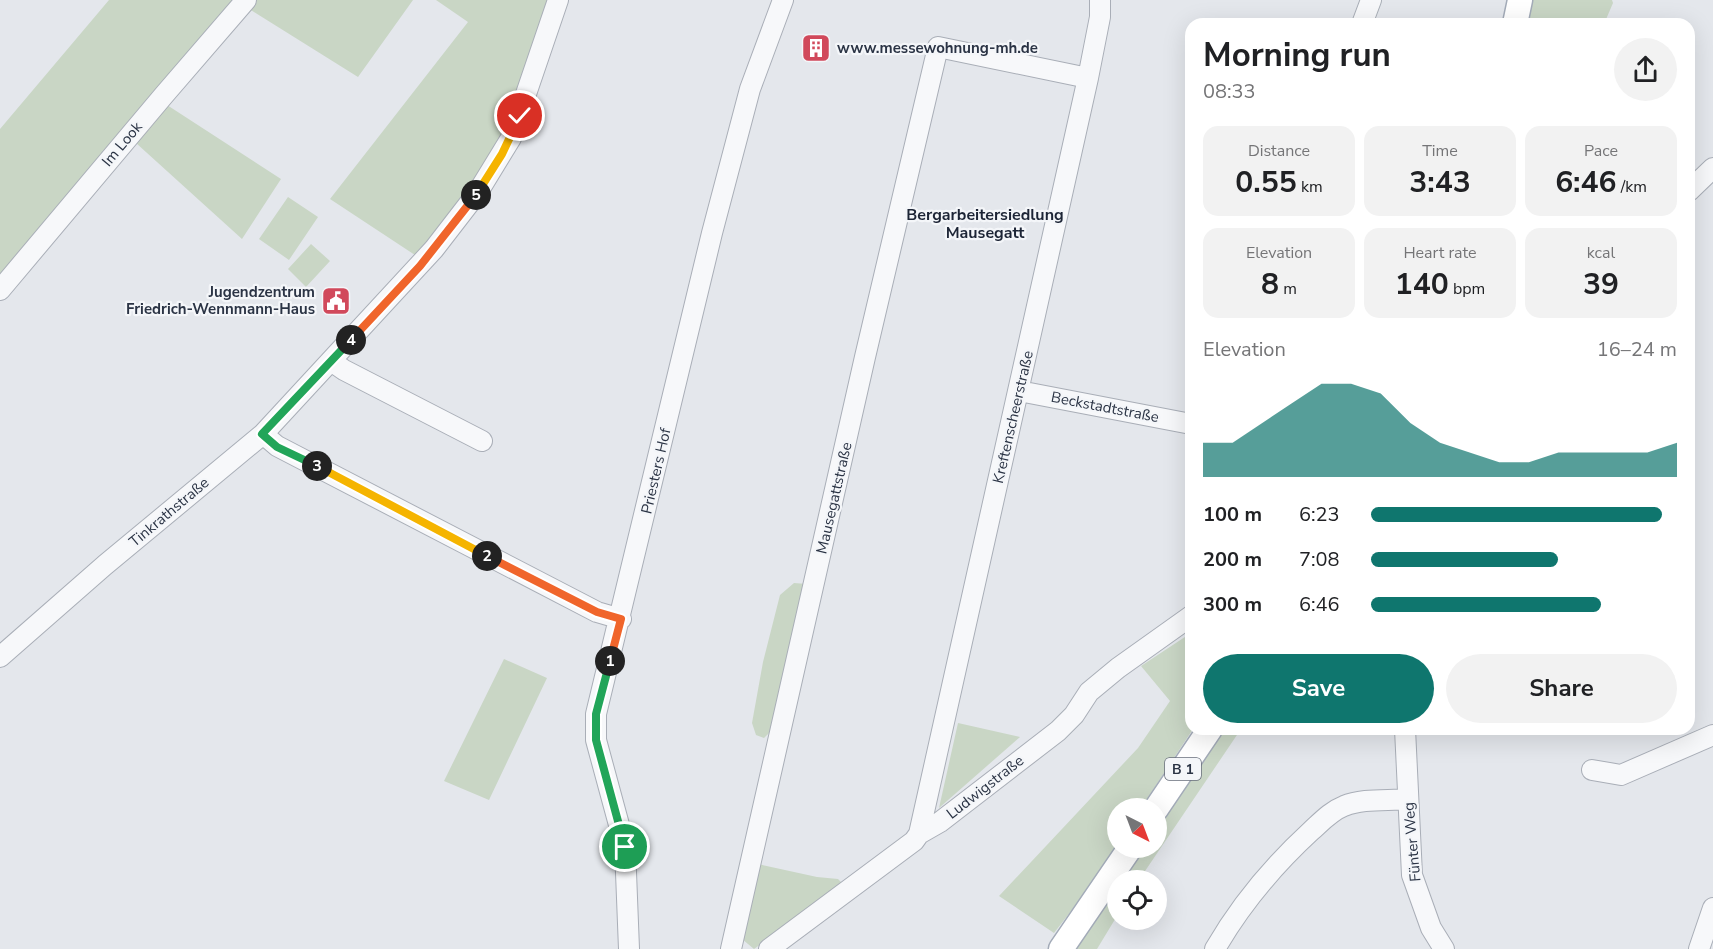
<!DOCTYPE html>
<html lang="en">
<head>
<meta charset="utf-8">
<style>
  :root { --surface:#fff; --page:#f2f2f2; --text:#202124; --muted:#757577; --accent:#0f766e }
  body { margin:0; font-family:"Nunito Sans",sans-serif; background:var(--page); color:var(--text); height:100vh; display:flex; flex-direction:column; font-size:22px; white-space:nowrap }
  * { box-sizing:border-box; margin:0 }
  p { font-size:20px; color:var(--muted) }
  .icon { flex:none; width:33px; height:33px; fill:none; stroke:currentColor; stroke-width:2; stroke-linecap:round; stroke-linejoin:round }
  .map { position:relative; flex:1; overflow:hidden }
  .drawer { position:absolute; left:1185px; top:18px; width:510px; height:717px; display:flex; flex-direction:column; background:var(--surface); border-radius:18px; box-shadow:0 6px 24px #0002 }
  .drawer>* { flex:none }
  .needle { width:39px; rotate:138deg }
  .tools { position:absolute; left:1107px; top:798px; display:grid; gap:12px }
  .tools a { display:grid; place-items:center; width:60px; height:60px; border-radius:50%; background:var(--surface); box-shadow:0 6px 24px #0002; font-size:30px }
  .pin { position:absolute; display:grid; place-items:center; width:51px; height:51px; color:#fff; margin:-26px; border:3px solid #fff; border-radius:50%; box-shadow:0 2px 6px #0007 }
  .km { position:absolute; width:30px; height:30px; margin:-15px; border-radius:50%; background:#222; color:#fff; font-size:16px; line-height:30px; text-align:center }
  .round { display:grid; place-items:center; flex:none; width:63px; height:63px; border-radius:32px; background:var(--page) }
  .headline { display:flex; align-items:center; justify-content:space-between; height:102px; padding:0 18px }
  h1 { font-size:33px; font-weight:700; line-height:45px }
  .stats { display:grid; grid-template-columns:repeat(3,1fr); gap:9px; height:102px; padding:6px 18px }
  .stats div { display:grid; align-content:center; border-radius:15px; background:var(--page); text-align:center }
  .stats b { font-size:30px; font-weight:700 }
  .stats small { font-size:16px; font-weight:400 }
  .stats p { font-size:16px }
  .chart { height:168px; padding:12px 18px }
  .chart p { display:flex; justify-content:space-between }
  .chart svg { width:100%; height:108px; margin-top:6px; fill:var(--accent); opacity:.7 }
  .primary-button { display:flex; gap:12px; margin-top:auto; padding:12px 18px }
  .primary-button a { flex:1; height:69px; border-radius:36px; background:var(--accent); color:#fff; font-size:24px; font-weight:700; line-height:69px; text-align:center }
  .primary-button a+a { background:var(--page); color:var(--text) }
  ul { padding:0 18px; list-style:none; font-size:20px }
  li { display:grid; grid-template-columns:96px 72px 1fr; align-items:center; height:45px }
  li i { height:15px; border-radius:8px; background:var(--accent) }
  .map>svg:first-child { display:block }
</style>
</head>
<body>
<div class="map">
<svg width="1713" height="949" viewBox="0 0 1713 949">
  <rect width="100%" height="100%" fill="#e4e7ec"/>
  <path fill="#c9d6c5" d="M 109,0 L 413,0 L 358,77 L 241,4 L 0,283 L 0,129 Z
    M 436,0 L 550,0 L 511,126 L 486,170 L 418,257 L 330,199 L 468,22 Z
    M 1531,0 L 1612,0 L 1613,3 L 1604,24 L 1526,24 Z
    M 167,105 L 281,179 L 242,239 L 136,143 Z
    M 288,197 L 318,217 L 289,260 L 259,239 Z
    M 311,244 L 330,261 L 306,287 L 288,269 Z
    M 794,583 L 807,584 L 771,731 L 764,738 L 756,735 L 752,723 L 763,662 L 780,595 Z
    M 1191,633 L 1191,729 L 1193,729 L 1141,808 L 1118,808 L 1117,845 L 1092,884 L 1054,933 L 999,896 L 1138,748 L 1170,701 L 1141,666 Z
    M 504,659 L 547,678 L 489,800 L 444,781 Z
    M 958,723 L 1020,737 L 939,808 Z
    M 1223,729 L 1241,729 L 1139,880 L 1120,880 L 1142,848 L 1156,848 L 1157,827 Z
    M 758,864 L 817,877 L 838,879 L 843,884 L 754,949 L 742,939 Z
    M 1117,884 L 1117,916 L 1097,949 L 1073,949 Z"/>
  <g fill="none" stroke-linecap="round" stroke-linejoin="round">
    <g stroke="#a9aeb7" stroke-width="22">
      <path id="minor" d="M 1362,24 L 1371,0
        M 1689,191 L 1713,168
        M 0,290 L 164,95 L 246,0
        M 331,361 L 344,370 L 482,441
        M 1019,391 L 1191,424
        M 263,434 L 277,446 L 597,612 L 621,619
        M 0,657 L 105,565 L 263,434 L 434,249 L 478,192 L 511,138 L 558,0
        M 1405,729 L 1412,875 L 1431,928 L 1444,949
        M 1592,770 L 1621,775 L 1713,735
        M 919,834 L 1088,78 L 1100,17 L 1100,0
        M 629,949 L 625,847 L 596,740 L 596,714 L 712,233 L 750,89 L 783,0
        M 731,949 L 865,357 L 938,47 L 1088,78
        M 769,949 L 914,841 L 919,834 L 940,822 L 1058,731 L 1074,715 L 1089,692 L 1118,668 L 1191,616
        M 1215,949 C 1241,904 1273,866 1311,831 C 1321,822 1331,811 1344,806 C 1363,798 1388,801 1408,799
        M 1699,949 L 1713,908"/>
    </g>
    <g stroke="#a3abb8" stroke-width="27">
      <path id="major" d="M 1515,24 L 1520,0
        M 1156,809 L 1210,729
        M 1061,949 L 1130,848"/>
    </g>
    <use href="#minor" stroke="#f7f8fa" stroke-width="20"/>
    <use href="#major" stroke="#fff" stroke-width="24"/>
  </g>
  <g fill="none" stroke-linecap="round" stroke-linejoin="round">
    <g stroke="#fff" stroke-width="12">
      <path id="split-1" d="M 610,661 L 596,714 L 596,740 L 625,847"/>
    </g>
    <g stroke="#fff" stroke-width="12">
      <path id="split-2" d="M 487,556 L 597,612 L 621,619 L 610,661"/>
    </g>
    <g stroke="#fff" stroke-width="12">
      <path id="split-3" d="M 317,466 L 487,556"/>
    </g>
    <g stroke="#fff" stroke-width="12">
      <path id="split-4" d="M 317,466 L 277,447 L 262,434 L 351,340"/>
    </g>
    <g stroke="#fff" stroke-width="12">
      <path id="split-5" d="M 351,340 L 420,266 L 476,195"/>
    </g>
    <g stroke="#fff" stroke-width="12">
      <path id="split-6" d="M 476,195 L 502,154 L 520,116"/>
    </g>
    <use href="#split-1" stroke="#22a559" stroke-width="8"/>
    <use href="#split-2" stroke="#f0652b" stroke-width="8"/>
    <use href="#split-3" stroke="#f5b400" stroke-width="8"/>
    <use href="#split-4" stroke="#22a559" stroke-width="8"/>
    <use href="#split-5" stroke="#f0652b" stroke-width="8"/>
    <use href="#split-6" stroke="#f5b400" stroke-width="8"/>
  </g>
  <defs>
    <g id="building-square" transform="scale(1.5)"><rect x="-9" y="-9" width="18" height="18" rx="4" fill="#d1495b" stroke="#f4f6f9"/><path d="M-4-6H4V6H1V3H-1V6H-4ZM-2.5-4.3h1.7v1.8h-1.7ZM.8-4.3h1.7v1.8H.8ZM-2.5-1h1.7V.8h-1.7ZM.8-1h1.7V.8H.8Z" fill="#fff"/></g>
    <g id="civic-square" transform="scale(1.5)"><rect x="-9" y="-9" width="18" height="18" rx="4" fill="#d1495b" stroke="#f4f6f9"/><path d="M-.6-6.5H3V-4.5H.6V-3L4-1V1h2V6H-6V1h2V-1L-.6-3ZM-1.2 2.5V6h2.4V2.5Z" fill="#fff"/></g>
  </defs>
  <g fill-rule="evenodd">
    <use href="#building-square" x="816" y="48"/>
    <use href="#civic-square" x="336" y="301"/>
  </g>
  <g text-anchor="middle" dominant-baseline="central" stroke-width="4.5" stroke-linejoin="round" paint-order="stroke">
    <rect fill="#f4f6f9" stroke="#676e7b" stroke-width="1.5" x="1165" y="758" width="36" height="22" rx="4.5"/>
    <g font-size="14" font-weight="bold" fill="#2b3445">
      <text x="1183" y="769">B 1</text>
    </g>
    <g font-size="15" font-weight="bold" fill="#2b3445" stroke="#f4f6f9" text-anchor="start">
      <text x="837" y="48">www.messewohnung-mh.de</text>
      <text x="315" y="292" text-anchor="end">Jugendzentrum<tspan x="315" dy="17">Friedrich-Wennmann-Haus</tspan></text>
    </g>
    <g font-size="15" fill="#2b3445" stroke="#f4f6f9">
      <text transform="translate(122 144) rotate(-50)">Im Look</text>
      <text transform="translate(1105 407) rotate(11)">Beckstadtstraße</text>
      <text transform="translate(1013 417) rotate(-77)">Kreftenscheerstraße</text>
      <text transform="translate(656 471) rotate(-77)">Priesters Hof</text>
      <text transform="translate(834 498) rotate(-77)">Mausegattstraße</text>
      <text transform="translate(169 512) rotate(-40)">Tinkrathstraße</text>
      <text transform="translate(985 787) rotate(-38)">Ludwigstraße</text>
      <text transform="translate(1412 842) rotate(-95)">Fünter Weg</text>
    </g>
    <g font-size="16" font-weight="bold" fill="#1d2536" stroke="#f4f6f9">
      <text x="985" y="215">Bergarbeitersiedlung<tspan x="985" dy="18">Mausegatt</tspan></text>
    </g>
  </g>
</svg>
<div class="tools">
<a><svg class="needle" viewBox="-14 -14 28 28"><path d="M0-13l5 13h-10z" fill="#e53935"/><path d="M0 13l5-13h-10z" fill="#757577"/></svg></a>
<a><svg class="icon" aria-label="locate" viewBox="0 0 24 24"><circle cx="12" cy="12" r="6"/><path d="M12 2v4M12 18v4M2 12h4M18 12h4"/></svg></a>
</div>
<div class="pin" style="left:625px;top:847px;background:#1e9e55"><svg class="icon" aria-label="arrive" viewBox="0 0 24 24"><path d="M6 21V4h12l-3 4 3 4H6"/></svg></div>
<div class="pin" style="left:520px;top:116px;background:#d93025"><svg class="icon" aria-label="check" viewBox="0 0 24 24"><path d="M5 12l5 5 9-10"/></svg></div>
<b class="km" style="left:610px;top:661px">1</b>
<b class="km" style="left:487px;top:556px">2</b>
<b class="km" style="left:317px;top:466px">3</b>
<b class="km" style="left:351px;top:340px">4</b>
<b class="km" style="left:476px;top:195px">5</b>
<section class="drawer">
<div class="headline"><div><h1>Morning run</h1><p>08:33</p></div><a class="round"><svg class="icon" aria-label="share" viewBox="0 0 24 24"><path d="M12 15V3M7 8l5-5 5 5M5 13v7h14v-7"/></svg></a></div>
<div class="stats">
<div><p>Distance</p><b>0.55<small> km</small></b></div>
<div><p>Time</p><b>3:43</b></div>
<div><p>Pace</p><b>6:46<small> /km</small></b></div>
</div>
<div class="stats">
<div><p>Elevation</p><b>8<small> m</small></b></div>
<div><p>Heart rate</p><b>140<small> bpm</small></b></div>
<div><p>kcal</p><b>39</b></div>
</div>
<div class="chart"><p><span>Elevation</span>16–24 m</p>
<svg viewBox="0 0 160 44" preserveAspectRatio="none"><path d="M0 44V30L10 30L20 22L30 14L40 6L50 6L60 10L70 22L80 30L90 34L100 38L110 38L120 34L130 34L140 34L150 34L160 30V44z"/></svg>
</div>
<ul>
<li><b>100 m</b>6:23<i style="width:95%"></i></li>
<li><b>200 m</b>7:08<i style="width:61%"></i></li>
<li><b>300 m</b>6:46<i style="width:75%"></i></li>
</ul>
<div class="primary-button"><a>Save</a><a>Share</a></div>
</section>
</div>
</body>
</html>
